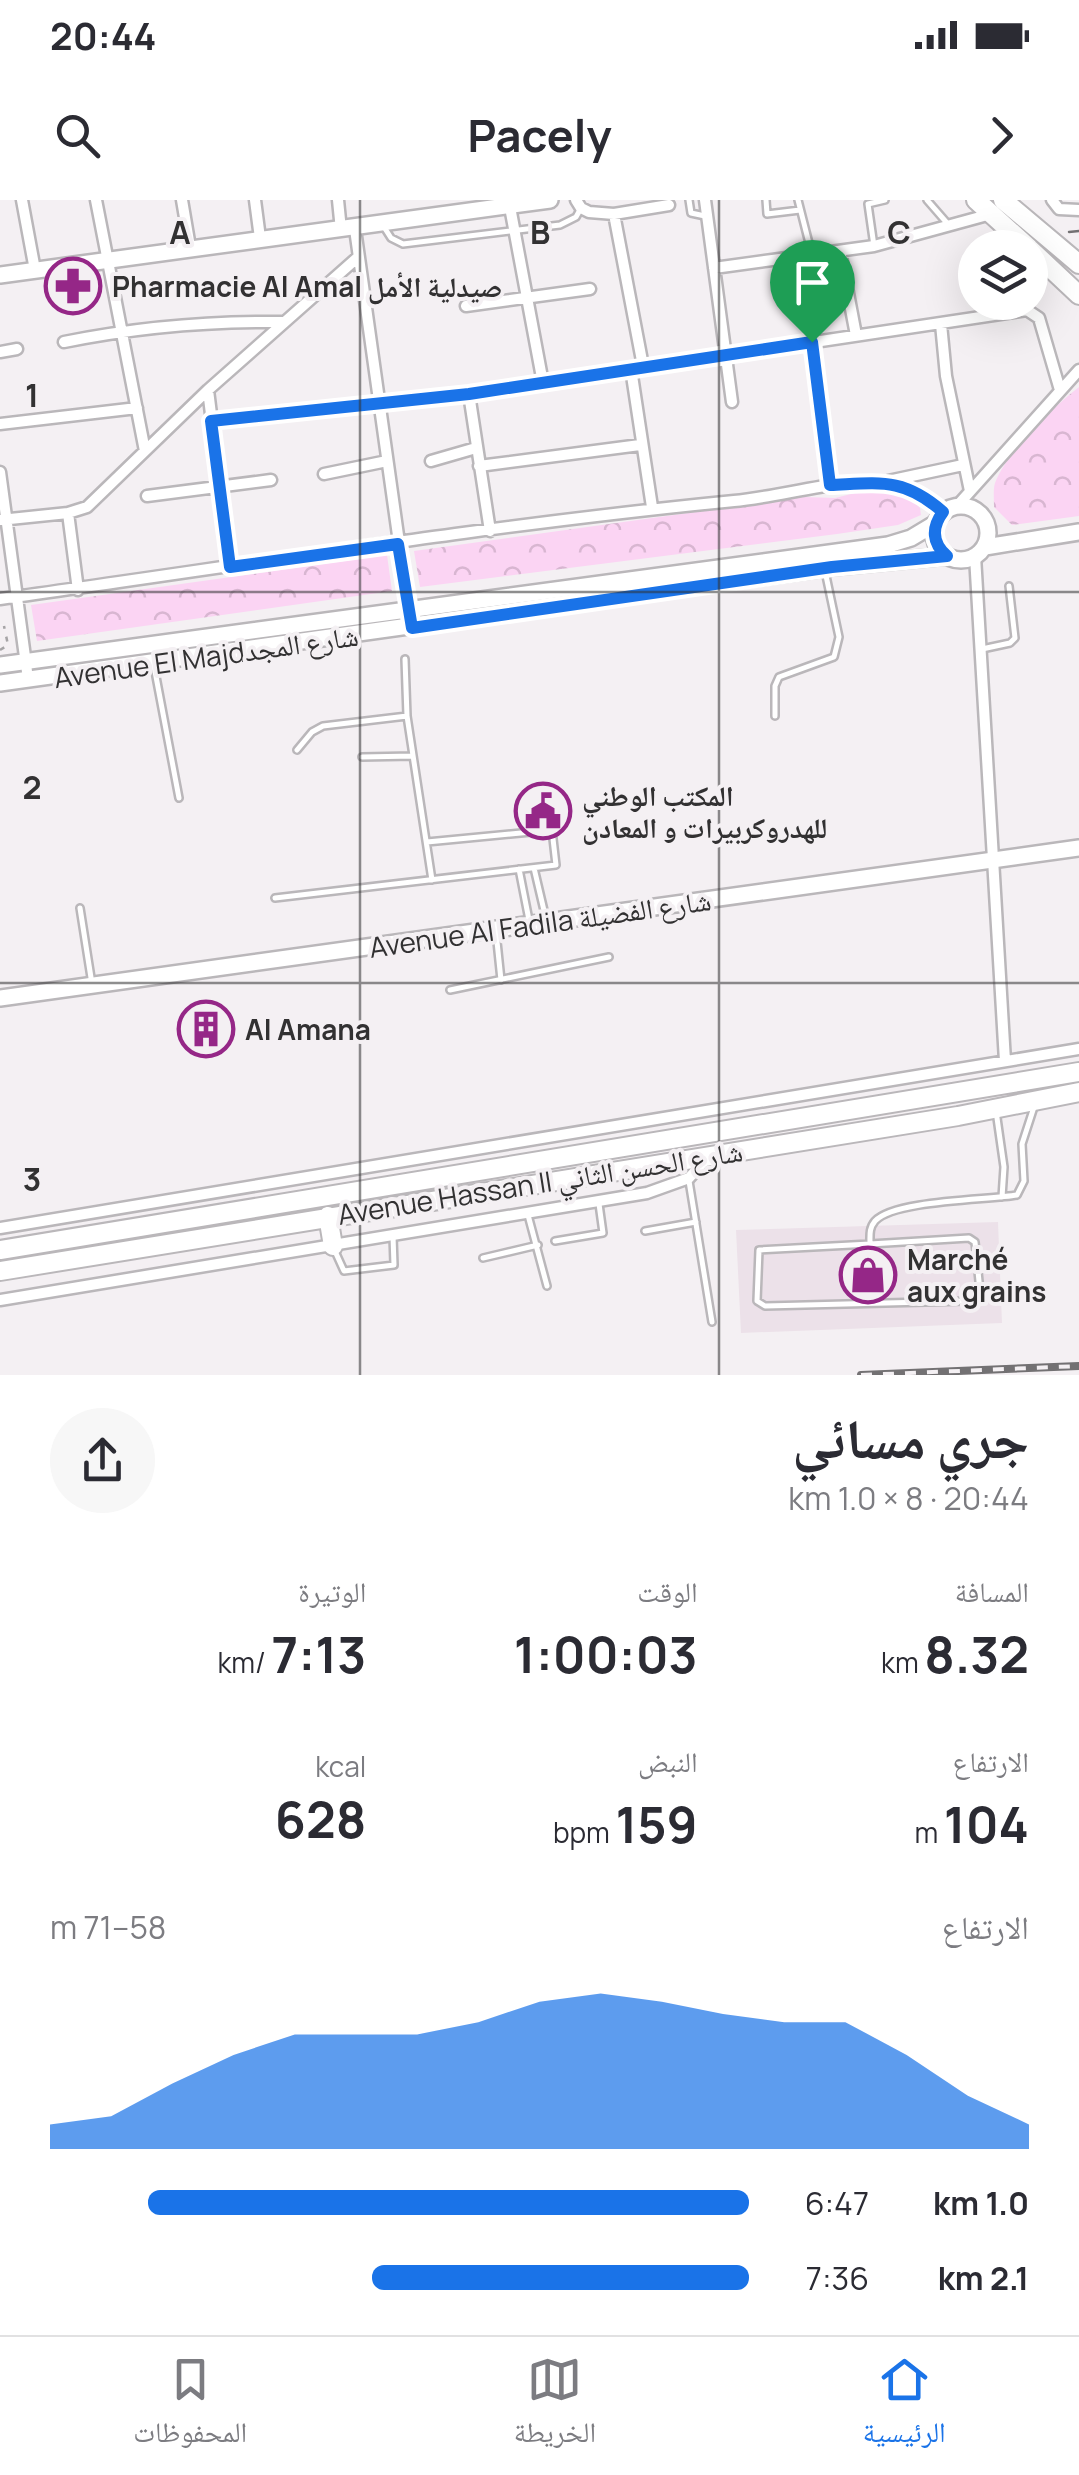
<!DOCTYPE html>
<html lang="ar">
<head>
<meta charset="utf-8">
<style>
  :root { --surface:#fff; --page:#f7f7f7; --text:#2b2b33; --muted:#7c7c81; --line:#e1e1e2; --accent:#1a73e8 }
  body { margin:0; font-family:Manrope,"Noto Naskh Arabic",sans-serif; background:var(--page); color:var(--text); direction:rtl; height:100vh; display:flex; flex-direction:column; font-size:38px; white-space:nowrap }
  * { box-sizing:border-box; margin:0 }
  p { font-size:32px; color:var(--muted) }
  .icon { flex:none; width:55px; height:55px; fill:none; stroke:currentColor; stroke-width:2; stroke-linecap:round; stroke-linejoin:round }
  .map { position:relative; height:1175px; overflow:hidden; direction:ltr }
  .details { display:flex; flex-direction:column; background:var(--surface); flex:1 }
  .details>* { flex:none }
  .fabs { position:absolute; left:958px; top:30px; display:grid; gap:20px }
  .fabs a { display:grid; place-items:center; width:90px; height:90px; border-radius:50%; background:var(--surface); box-shadow:0 10px 40px #0002; font-size:50px }
  .pin { position:absolute; display:grid; place-items:center; width:85px; height:85px; color:#fff; margin:-102px -42px; border-radius:50% 50% 50% 0; rotate:-45deg; box-shadow:0 0 10px #0007 }
  .pin .icon { rotate:45deg }
  .round { display:grid; place-items:center; flex:none; width:105px; height:105px; border-radius:52px; background:var(--page) }
  .head { display:flex; align-items:center; justify-content:space-between; height:170px; padding:0 50px }
  h1 { font-size:55px; font-weight:700; line-height:75px }
  .metrics { display:grid; grid-template-columns:repeat(3,1fr); gap:15px; height:170px; padding:10px 50px }
  .metrics div { display:grid; align-content:center }
  .metrics b { font-size:50px; font-weight:700 }
  .metrics small { font-size:28px; font-weight:400 }
  .metrics p { font-size:28px }
  .chart { height:280px; padding:20px 50px }
  .chart p { display:flex; justify-content:space-between }
  .chart svg { width:100%; height:180px; margin-top:10px; fill:var(--accent); opacity:.7 }
  ul { padding:0 50px; list-style:none; font-size:32px }
  li { display:grid; grid-template-columns:160px 120px 1fr; align-items:center; height:75px }
  li i { height:25px; border-radius:12px; background:var(--accent) }
  .status { display:flex; justify-content:space-between; align-items:center; height:70px; padding:0 50px; background:var(--surface); direction:ltr }
  .status svg { height:28px; fill:currentColor }
  header { display:flex; justify-content:space-between; align-items:center; height:130px; padding:0 50px; background:var(--surface); font-size:45px; font-weight:700 }
  .tabs { display:flex; justify-content:space-around; align-items:center; height:140px; border-top:2px solid var(--line); background:var(--surface); font-size:28px; color:var(--muted) }
  .tabs a { display:grid; justify-items:center; gap:5px }
  .tabs .on { color:var(--accent) }
  .map>svg:first-child { display:block }
</style>
</head>
<body>
<div class="status"><b>20:44</b><svg viewBox="0 0 49 12"><path d="M0 12V9h3v3zM5 12V6h3v6zM10 12V3h3v9zM15 12V0h3v12zM26 1h20v11H26zM47 4h2v5h-2z"/></svg></div>
<header><svg class="icon" aria-label="forward" viewBox="0 0 24 24"><path d="M9 5l7 7-7 7"/></svg>Pacely<svg class="icon" aria-label="search" viewBox="0 0 24 24"><circle cx="10" cy="10" r="6"/><path d="M15 15l6 6"/></svg></header>
<div class="map">
<svg width="1079" height="1175" viewBox="0 0 1079 1175">
  <defs>
    <pattern id="park-crowns" width="20" height="18" patternUnits="userSpaceOnUse" patternTransform="scale(2.5)"><rect width="20" height="18" fill="#fbd4f3"/><path d="M2 6a3 3 0 1 1 6 0M12 15a3 3 0 1 1 6 0" fill="none" stroke="#d8b6d1"/></pattern>
  </defs>
  <rect width="100%" height="100%" fill="#f4f0f3"/>
  <path fill="#ece1e9" d="M 998,1022 L 1002,1123 L 741,1133 L 736,1030 Z"/>
  <path fill="url(#park-crowns)" d="M 1079,187 L 1079,316 L 1012,325 L 994,307 C 994,299 993,289 995,283 C 1008,250 1052,208 1079,187 Z
    M 871,289 C 890,290 908,292 920,308 L 921,315 L 898,325 L 837,334 L 420,387 L 414,351 L 804,297 L 835,298 Z
    M 387,355 L 392,391 L 37,441 L 31,405 Z"/>
  <g fill="none" stroke-linecap="round" stroke-linejoin="round">
    <g stroke="#bab7ba" stroke-width="10">
      <path id="lane" d="M 689,0 L 691,13 L 705,16
        M 766,0 L 767,14 L 800,10
        M 798,0 L 812,55
        M 927,0 L 947,23
        M 384,27 L 391,38 L 403,44 L 560,25 L 576,17 L 581,8
        M 874,46 L 868,4 L 885,0
        M 982,449 L 1010,443 L 1015,438 L 1009,386
        M 405,459 L 407,516 L 432,680
        M 154,466 L 179,598
        M 775,516 L 775,486 L 779,477 L 834,457 L 839,437 L 825,371
        M 297,550 L 312,532 L 323,526 L 407,516
        M 362,557 L 413,556
        M 534,668 L 546,719
        M 519,669 L 529,720
        M 275,698 L 556,665 L 552,630 L 427,642
        M 80,708 L 92,784
        M 496,732 L 501,780
        M 450,790 L 609,757
        M 996,911 L 1004,967 L 1002,997
        M 689,981 L 712,1122
        M 528,1015 L 547,1086
        M 645,1031 L 696,1022
        M 555,1041 L 603,1033 L 599,1004
        M 870,1044 L 969,1038 L 975,1042 L 980,1091 L 966,1101 L 765,1106 L 757,1101 L 759,1050 L 870,1044 C 870,1035 869,1028 875,1021 C 894,1000 988,1000 1017,995 L 1024,981 L 1022,944 L 1034,907
        M 334,1049 L 344,1071 L 394,1065 L 393,1036
        M 483,1058 L 538,1045"/>
    </g>
    <g stroke="#bab7ba" stroke-width="15">
      <path id="street" d="M 22,0 L 35,70
        M 96,0 L 145,251
        M 182,0 L 190,47
        M 255,0 L 260,38
        M 338,0 L 341,30
        M 576,0 L 581,8 L 589,12 L 614,14 L 669,5
        M 705,0 L 732,202
        M 1052,0 L 1059,9 L 1079,10
        M 510,7 L 543,183
        M 614,14 L 643,166
        M 355,29 L 411,428
        M 840,51 L 856,135
        M 714,68 L 874,46 L 991,14
        M 466,106 L 590,89
        M 941,124 L 946,176 L 970,291
        M 64,142 C 138,127 210,121 285,122
        M 813,142 L 830,285
        M 0,152 L 17,149
        M 631,169 L 652,307
        M 208,190 L 230,367
        M 469,194 L 490,331
        M 211,221 L 469,194 L 1027,110 L 1039,118 L 1060,190
        M 0,224 L 137,208
        M 431,261 L 476,248
        M 479,266 L 640,245
        M 0,272 L 28,479
        M 324,274 L 387,261
        M 888,281 L 963,265
        M 147,296 L 271,280
        M 957,306 L 1079,170
        M 68,313 L 78,390
        M 0,320 L 68,313 L 87,307 L 208,190 L 357,58
        M 975,356 L 1005,861
        M 0,399 C 244,365 489,325 734,301 C 782,297 853,274 899,284 C 917,288 930,301 943,313
        M 0,1028 L 1079,849
        M 0,1100 L 647,993 L 689,978 L 708,957"/>
    </g>
    <g stroke="#bab7ba" stroke-width="20">
      <path id="secondary" d="M 0,75 L 550,0
        M934 333a27 27 0 1 1 54 0a27 27 0 1 1-54 0Z
        M 985,347 L 1079,332
        M 0,465 L 888,345 L 911,338 L 936,323
        M 0,483 L 832,367 L 947,356
        M 0,798 L 1079,648"/>
    </g>
    <g stroke="#bab7ba" stroke-width="22">
      <path id="primary" d="M 976,0 L 1029,48
        M 1003,0 L 1079,64
        M 1030,49 L 1079,95
        M 328,1016 L 333,1046
        M 0,1050 L 1079,872
        M 0,1071 L 958,916 L 1079,892"/>
    </g>
    <path stroke="#a6a4a6" stroke-width="2.5" stroke-dasharray="5 8" stroke-linecap="butt" d="M 0,450 L 8,445 L 4,426"/>
    <use href="#lane" stroke="#fff" stroke-width="5"/>
    <use href="#street" stroke="#fff" stroke-width="10"/>
    <use href="#secondary" stroke="#fff" stroke-width="15"/>
    <use href="#primary" stroke="#fff" stroke-width="18"/>
    <path stroke="#737173" stroke-width="2.5" d="M 1069,32 L 1079,31"/>
    <g stroke="#737173" stroke-width="8">
      <path id="rail" d="M 861,1175 L 1079,1166"/>
    </g>
    <use href="#rail" stroke="#f4f0f3" stroke-width="4" stroke-dasharray="11" stroke-linecap="butt"/>
  </g>
  <g fill="none" stroke-linecap="round" stroke-linejoin="round">
    <g stroke="#fff" stroke-width="20">
      <path id="route" d="M 812,142 L 830,285 C 879,283 903,277 943,312 C 931,328 932,343 947,356 L 832,367 L 412,428 L 398,344 L 230,367 L 211,221 L 469,194 Z"/>
    </g>
    <use href="#route" stroke="#1a73e8" stroke-width="12"/>
  </g>
  <path fill="none" stroke="#323132" stroke-width="2.5" stroke-opacity="0.55" d="M 360,0 L 360,1175M 719,0 L 719,1175M 0,392 L 1079,392M 0,783 L 1079,783"/>
  <defs>
    <g id="pharmacy-ring" transform="scale(2.875)"><circle r="9.5" fill="#f4f0f3" stroke="#952787" stroke-width="1.5"/><path d="M-2-6h4v4h4v4h-4v4h-4v-4h-4v-4h4Z" fill="#952787"/></g>
    <g id="civic-ring" transform="scale(2.875)"><circle r="9.5" fill="#f4f0f3" stroke="#952787" stroke-width="1.5"/><path d="M-.6-6.5H3V-4.5H.6V-3L4-1V1h2V6H-6V1h2V-1L-.6-3ZM-1.2 2.5V6h2.4V2.5Z" fill="#952787"/></g>
    <g id="building-ring" transform="scale(2.875)"><circle r="9.5" fill="#f4f0f3" stroke="#952787" stroke-width="1.5"/><path d="M-4-6H4V6H1V3H-1V6H-4ZM-2.5-4.3h1.7v1.8h-1.7ZM.8-4.3h1.7v1.8H.8ZM-2.5-1h1.7V.8h-1.7ZM.8-1h1.7V.8H.8Z" fill="#952787"/></g>
    <g id="shop-ring" transform="scale(2.875)"><circle r="9.5" fill="#f4f0f3" stroke="#952787" stroke-width="1.5"/><path d="M-5-2.5h2.3a2.7 3.5 0 0 1 5.4 0H5L5.5 6h-11ZM-1.5-2.5h3a1.5 2.3 0 0 0-3 0Z" fill="#952787"/></g>
  </defs>
  <g fill-rule="evenodd">
    <use href="#pharmacy-ring" x="73" y="86"/>
    <use href="#civic-ring" x="543" y="611"/>
    <use href="#building-ring" x="206" y="829"/>
    <use href="#shop-ring" x="868" y="1075"/>
  </g>
  <g text-anchor="middle" dominant-baseline="central" stroke-width="8" stroke-linejoin="round" paint-order="stroke">
    <g font-size="28" font-weight="bold" fill="#323132" stroke="#f4f0f3" text-anchor="start">
      <text x="112" y="86">Pharmacie Al Amal صيدلية الأمل</text>
      <text x="582" y="595">المكتب الوطني<tspan x="582" dy="32">للهدروكربيرات و المعادن</tspan></text>
      <text x="245" y="829">Al Amana</text>
      <text x="907" y="1059">Marché<tspan x="907" dy="32">aux grains</tspan></text>
    </g>
    <g font-size="28" fill="#323132" stroke="#f4f0f3">
      <text transform="translate(206 456) rotate(-8)">Avenue El Majdشارع المجد</text>
      <text transform="translate(540 723) rotate(-8)">Avenue Al Fadila شارع الفضيلة</text>
      <text transform="translate(540 982) rotate(-9)">Avenue Hassan II شارع الحسن الثاني</text>
    </g>
  </g>
  <g font-size="32" text-anchor="middle" font-weight="bold" fill="#323132" stroke="#f4f0f3" stroke-width="8" stroke-linejoin="round" paint-order="stroke">
    <text x="180" y="44">A</text>
    <text x="540" y="44">B</text>
    <text x="899" y="44">C</text>
    <text x="32" y="207">1</text>
    <text x="32" y="599">2</text>
    <text x="32" y="991">3</text>
  </g>
</svg>
<div class="fabs">
<a><svg class="icon" aria-label="layers" viewBox="0 0 24 24"><path d="M12 4l9 5-9 5-9-5zM3 14l9 5 9-5"/></svg></a>
</div>
<div class="pin" style="left:812px;top:142px;background:#1e9e55"><svg class="icon" aria-label="arrive" viewBox="0 0 24 24"><path d="M6 21V4h12l-3 4 3 4H6"/></svg></div>
</div>
<section class="details">
<div class="head"><div><h1>جري مسائي</h1><p>20:44 · 8 × 1.0 km</p></div><a class="round"><svg class="icon" aria-label="share" viewBox="0 0 24 24"><path d="M12 15V3M7 8l5-5 5 5M5 13v7h14v-7"/></svg></a></div>
<div class="metrics">
<div><p>المسافة</p><b>8.32<small> km</small></b></div>
<div><p>الوقت</p><b>1:00:03</b></div>
<div><p>الوتيرة</p><b>7:13<small> /km</small></b></div>
</div>
<div class="metrics">
<div><p>الارتفاع</p><b>104<small> m</small></b></div>
<div><p>النبض</p><b>159<small> bpm</small></b></div>
<div><p>kcal</p><b>628</b></div>
</div>
<div class="chart"><p><span>الارتفاع</span>58–71 m</p>
<svg viewBox="0 0 160 44" preserveAspectRatio="none"><path d="M0 44V38L10 36L20 28L30 21L40 16L50 16L60 16L70 13L80 8L90 6L100 8L110 11L120 13L130 13L140 21L150 31L160 38V44z"/></svg>
</div>
<ul>
<li><b>1.0 km</b>6:47<i style="width:86%"></i></li>
<li><b>2.1 km</b>7:36<i style="width:54%"></i></li>
</ul>
</section>
<nav class="tabs">
<a class="on"><svg class="icon" aria-label="home" viewBox="0 0 24 24"><path d="M3 11l9-7 9 7M6 9v11h12V9"/></svg>الرئيسية</a>
<a><svg class="icon" aria-label="map" viewBox="0 0 24 24"><path d="M3 6l6-2 6 2 6-2v14l-6 2-6-2-6 2zM9 4v14M15 6v14"/></svg>الخريطة</a>
<a><svg class="icon" aria-label="saved" viewBox="0 0 24 24"><path d="M7 4h10v16l-5-4-5 4z"/></svg>المحفوظات</a>
</nav>
</body>
</html>
